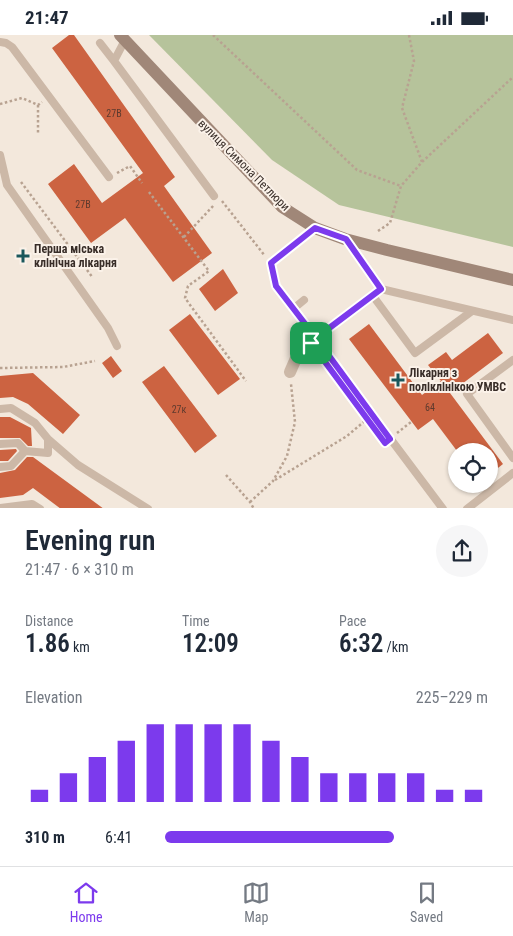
<!DOCTYPE html>
<html lang="en">
<head>
<meta charset="utf-8">
<style>
  :root { --surface:#fff; --page:#f6f6f7; --text:#1f2937; --muted:#747a83; --line:#e0e1e3; --accent:#7c3aed }
  body { margin:0; font-family:"Roboto Condensed",sans-serif; background:var(--page); color:var(--text); height:100vh; display:flex; flex-direction:column; font-size:19px; white-space:nowrap }
  * { box-sizing:border-box; margin:0 }
  p { font-size:16px; color:var(--muted) }
  .icon { flex:none; width:28px; height:28px; fill:none; stroke:currentColor; stroke-width:2; stroke-linecap:round; stroke-linejoin:round }
  .map { position:relative; height:473px; overflow:hidden }
  .sheet { display:flex; flex-direction:column; background:var(--surface); flex:1 }
  .sheet>* { flex:none }
  .buttons { position:absolute; left:448px; top:408px; display:grid; gap:10px }
  .buttons a { display:grid; place-items:center; width:50px; height:50px; border-radius:50%; background:var(--surface); box-shadow:0 1px 4px #0004; font-size:25px }
  .pin { position:absolute; display:grid; place-items:center; width:42px; height:42px; color:#fff; margin:-21px; border-radius:10px; box-shadow:0 2px 8px #0006 }
  .round { display:grid; place-items:center; flex:none; width:52px; height:52px; border-radius:26px; background:var(--page) }
  .head { display:flex; align-items:center; justify-content:space-between; height:85px; padding:0 25px }
  h1 { font-size:28px; font-weight:600; line-height:38px }
  .stats { display:grid; grid-template-columns:repeat(3,1fr); gap:8px; height:85px; padding:5px 25px }
  .stats div { display:grid; align-content:center }
  .stats b { font-size:25px; font-weight:600 }
  .stats small { font-size:14px; font-weight:400 }
  .stats p { font-size:14px }
  .chart { height:140px; padding:10px 25px }
  .chart p { display:flex; justify-content:space-between }
  .chart svg { width:100%; height:90px; margin-top:5px; stroke:var(--accent); stroke-width:6 }
  ul { padding:0 25px; list-style:none; font-size:16px }
  li { display:grid; grid-template-columns:80px 60px 1fr; align-items:center; height:38px }
  li i { height:12px; border-radius:6px; background:var(--accent) }
  .status { display:flex; justify-content:space-between; align-items:center; height:35px; padding:0 25px; background:var(--surface); direction:ltr }
  .status svg { height:14px; fill:currentColor }
  .tab-bar { display:flex; justify-content:space-around; align-items:center; height:70px; border-top:1px solid var(--line); background:var(--surface); font-size:14px; color:var(--muted) }
  .tab-bar a { display:grid; justify-items:center; gap:2px }
  .tab-bar .active { color:var(--accent) }
  .map>svg:first-child { display:block }
</style>
</head>
<body>
<div class="status"><b>21:47</b><svg viewBox="0 0 49 12"><path d="M0 12V9h3v3zM5 12V6h3v6zM10 12V3h3v9zM15 12V0h3v12zM26 1h20v11H26zM47 4h2v5h-2z"/></svg></div>
<div class="map">
<svg width="513" height="474" viewBox="0 0 513 474">
  <rect width="100%" height="100%" fill="#f3e8dc"/>
  <path fill="#b6c39b" d="M 149,0 L 513,0 L 513,212 L 339,170 L 272,125 Z"/>
  <path fill="#cc6341" d="M 69,0 L 74,0 L 175,142 L 164,151 L 212,218 L 173,247 L 125,183 L 91,208 L 48,149 L 74,129 L 102,168 L 143,138 L 52,13 Z
    M 223,234 L 238,258 L 215,276 L 199,254 Z
    M 190,279 L 240,344 L 218,360 L 169,295 Z
    M 369,289 L 422,360 L 441,346 L 428,330 L 446,317 L 452,325 L 488,298 L 503,318 L 450,358 L 503,429 L 489,440 L 489,416 L 457,416 L 433,384 L 418,395 L 349,304 Z
    M 111,321 L 122,336 L 113,343 L 102,328 Z
    M 164,331 L 217,401 L 195,418 L 142,347 Z
    M 33,338 L 80,380 L 63,399 L 28,369 L 13,362 L 0,363 L 0,341 Z
    M 0,382 L 10,382 L 31,393 L 32,411 L 28,411 L 20,403 L 0,403 Z
    M 16,414 L 17,416 L 8,426 L 0,426 L 0,415 Z
    M 27,422 L 33,422 L 104,474 L 61,474 L 33,453 L 23,460 L 0,463 L 0,438 L 15,435 Z"/>
  <g fill="none" stroke-linecap="round" stroke-linejoin="round">
    <path stroke="#b8a291" stroke-width="2.5" stroke-dasharray="2.5 2.5" stroke-linecap="butt" d="M 213,0 L 357,135 L 401,151
      M 409,0 L 414,26 L 402,73 L 422,127
      M 0,69 L 22,63 L 38,70 L 42,67
      M 38,70 L 38,99
      M 117,138 L 130,131 L 142,148
      M 21,147 L 93,243
      M 149,157 L 209,236 L 188,251 L 185,263 L 246,346
      M 222,166 L 265,221
      M 378,196 L 390,188 L 401,151 L 422,127 L 513,42
      M 184,202 L 214,170
      M 0,333 L 63,332 L 95,326
      M 397,398 L 411,387
      M 226,440 L 250,467 L 254,474
      M 275,445 L 347,401 L 366,385
      M 250,467 L 273,446 L 287,421 L 295,387 L 291,349"/>
    <path stroke="#ccb8a7" stroke-width="8" d="M 125,5 L 114,26 L 214,161
      M 0,7 L 6,8 L 12,12 L 109,142
      M 100,8 L 114,26
      M 0,120 L 7,150 L 108,293 L 117,311
      M 315,193 L 271,228 L 276,251 L 443,474
      M 346,205 L 381,254
      M 373,261 L 415,318 L 472,276
      M 293,274 L 304,265
      M 316,303 L 381,254 L 513,285
      M 513,325 L 467,359 L 513,423
      M 0,374 L 11,373 L 35,388 L 48,404 L 48,418 L 25,416 L 11,431 L 0,432
      M 48,404 L 78,430 L 148,474
      M 0,409 L 18,408 L 25,416
      M 0,473 L 32,469 L 40,474
      M 467,474 L 513,438"/>
    <path stroke="#ccb8a7" stroke-width="12" d="M 290,337 L 297,321 L 316,303"/>
    <path stroke="#a08778" stroke-width="12" d="M 120,0 L 282,172 L 315,193 L 345,204 L 387,215 L 513,245"/>
  </g>
  <g fill="none" stroke-linecap="round" stroke-linejoin="round">
    <g stroke="#fff" stroke-width="10">
      <path id="route" d="M 311,308 L 385,408 L 390,404 L 316,303 L 381,254 L 346,204 L 315,193 L 271,228 L 276,251 L 316,303 L 311,308"/>
    </g>
    <use href="#route" stroke="#7c3aed" stroke-width="6"/>
  </g>
  <g fill="#1b585c" stroke="#fbf2e9" stroke-width="2">
    <path d="M20.5 213.5h5v5h5v5h-5v5h-5v-5h-5v-5h5z"/>
    <path d="M395.5 337.5h5v5h5v5h-5v5h-5v-5h-5v-5h5z"/>
  </g>
  <g text-anchor="middle" dominant-baseline="central" stroke-width="4" stroke-linejoin="round" paint-order="stroke">
    <g font-size="10" fill="#5d3a2e">
      <text x="114" y="78">27В</text>
      <text x="83" y="169">27В</text>
      <text x="430" y="372">64</text>
      <text x="179" y="374">27к</text>
    </g>
    <g font-size="12" fill="#382d28" stroke="#fbf2e9">
      <text transform="translate(244 130) rotate(45)">вулиця Симона Петлюри</text>
    </g>
    <g font-size="12" font-weight="bold" fill="#382d28" stroke="#fbf2e9" text-anchor="start">
      <text x="34" y="214">Перша міська<tspan x="34" dy="14">клінічна лікарня</tspan></text>
      <text x="409" y="338">Лікарня з<tspan x="409" dy="14">поліклінікою УМВС</tspan></text>
    </g>
  </g>
</svg>
<div class="buttons">
<a><svg class="icon" aria-label="locate" viewBox="0 0 24 24"><circle cx="12" cy="12" r="6"/><path d="M12 2v4M12 18v4M2 12h4M18 12h4"/></svg></a>
</div>
<div class="pin" style="left:311px;top:308px;background:#1e9e55"><svg class="icon" aria-label="arrive" viewBox="0 0 24 24"><path d="M6 21V4h12l-3 4 3 4H6"/></svg></div>
</div>
<section class="sheet">
<div class="head"><div><h1>Evening run</h1><p>21:47 · 6 × 310 m</p></div><a class="round"><svg class="icon" aria-label="share" viewBox="0 0 24 24"><path d="M12 15V3M7 8l5-5 5 5M5 13v7h14v-7"/></svg></a></div>
<div class="stats">
<div><p>Distance</p><b>1.86<small> km</small></b></div>
<div><p>Time</p><b>12:09</b></div>
<div><p>Pace</p><b>6:32<small> /km</small></b></div>
</div>
<div class="chart"><p><span>Elevation</span>225–229 m</p>
<svg viewBox="0 0 160 44" preserveAspectRatio="none"><path d="M5 44V38M15 44V30M25 44V22M35 44V14M45 44V6M55 44V6M65 44V6M75 44V6M85 44V14M95 44V22M105 44V30M115 44V30M125 44V30M135 44V30M145 44V38M155 44V38"/></svg>
</div>
<ul>
<li><b>310 m</b>6:41<i style="width:71%"></i></li>
</ul>
</section>
<nav class="tab-bar">
<a class="active"><svg class="icon" aria-label="home" viewBox="0 0 24 24"><path d="M3 11l9-7 9 7M6 9v11h12V9"/></svg>Home</a>
<a><svg class="icon" aria-label="map" viewBox="0 0 24 24"><path d="M3 6l6-2 6 2 6-2v14l-6 2-6-2-6 2zM9 4v14M15 6v14"/></svg>Map</a>
<a><svg class="icon" aria-label="saved" viewBox="0 0 24 24"><path d="M7 4h10v16l-5-4-5 4z"/></svg>Saved</a>
</nav>
</body>
</html>
